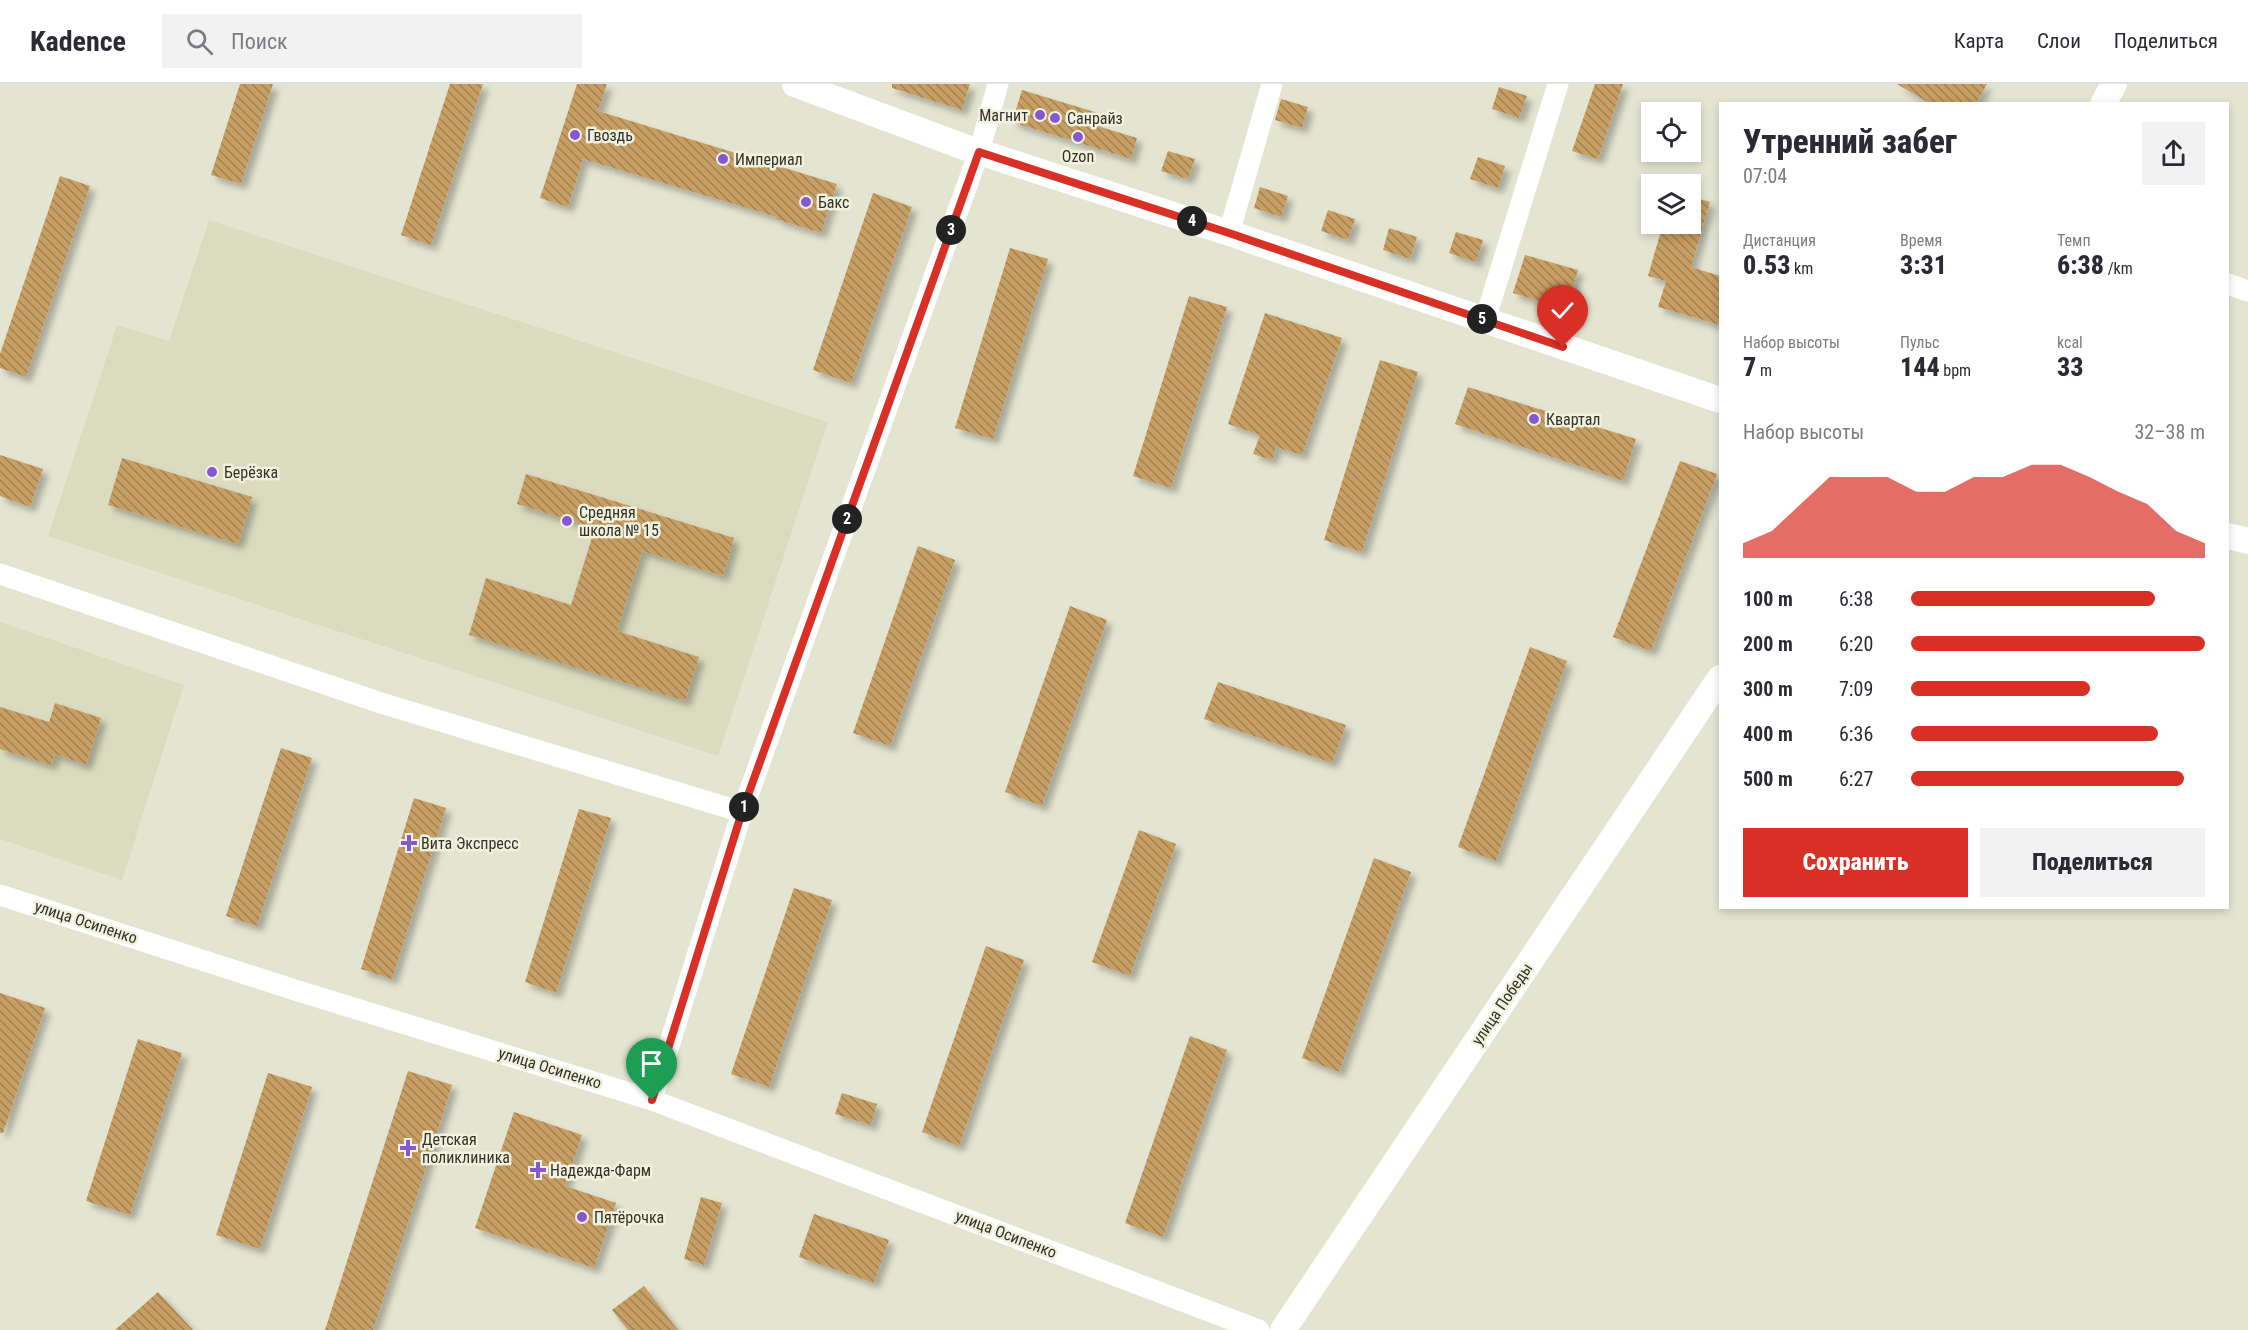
<!DOCTYPE html>
<html lang="ru">
<head>
<meta charset="utf-8">
<style>
  :root { --surface:#fff; --page:#f2f2f3; --text:#2b2b33; --muted:#7c7c81; --line:#e1e1e2; --accent:#d93025 }
  body { margin:0; font-family:"Roboto Condensed",sans-serif; background:var(--page); color:var(--text); height:100vh; display:flex; flex-direction:column; font-size:22px; white-space:nowrap }
  * { box-sizing:border-box; margin:0 }
  p { font-size:20px; color:var(--muted) }
  .icon { flex:none; width:33px; height:33px; fill:none; stroke:currentColor; stroke-width:2; stroke-linecap:round; stroke-linejoin:round }
  .map { position:relative; flex:1; overflow:hidden }
  .side { position:absolute; left:1719px; top:18px; width:510px; height:807px; display:flex; flex-direction:column; background:var(--surface); border-radius:0px; box-shadow:0 3px 9px #0003 }
  .side>* { flex:none }
  .tools { position:absolute; left:1641px; top:18px; display:grid; gap:12px }
  .tools a { display:grid; place-items:center; width:60px; height:60px; border-radius:0px; background:var(--surface); box-shadow:0 3px 9px #0003; font-size:30px }
  .pin { position:absolute; display:grid; place-items:center; width:51px; height:51px; color:#fff; margin:-62px -26px; border-radius:50% 50% 50% 0; rotate:-45deg; box-shadow:0 0 6px #0007 }
  .pin .icon { rotate:45deg }
  .km { position:absolute; width:30px; height:30px; margin:-15px; border-radius:50%; background:#222; color:#fff; font-size:16px; line-height:30px; text-align:center }
  .round { display:grid; place-items:center; flex:none; width:63px; height:63px; border-radius:0px; background:var(--page) }
  .headline { display:flex; align-items:center; justify-content:space-between; height:102px; padding:0 24px }
  h1 { font-size:33px; font-weight:800; line-height:45px }
  .figures { display:grid; grid-template-columns:repeat(3,1fr); gap:9px; height:102px; padding:6px 24px }
  .figures div { display:grid; align-content:center }
  .figures b { font-size:26px; font-weight:800 }
  .figures small { font-size:16px; font-weight:400 }
  .figures p { font-size:16px }
  .chart { height:168px; padding:12px 24px }
  .chart p { display:flex; justify-content:space-between }
  .chart svg { width:100%; height:108px; margin-top:6px; fill:var(--accent); opacity:.7 }
  .button { display:flex; gap:12px; margin-top:auto; padding:12px 24px }
  .button a { flex:1; height:69px; border-radius:0px; background:var(--accent); color:#fff; font-size:24px; font-weight:800; line-height:69px; text-align:center }
  .button a+a { background:var(--page); color:var(--text) }
  ul { padding:0 24px; list-style:none; font-size:20px }
  li { display:grid; grid-template-columns:96px 72px 1fr; align-items:center; height:45px }
  li i { height:15px; border-radius:8px; background:var(--accent) }
  header { display:flex; align-items:center; gap:36px; box-sizing:border-box; height:84px; padding:0 30px; background:var(--surface); border-bottom:2px solid var(--line) }
  header strong { font-size:28px }
  nav { display:flex; gap:33px; margin-inline-start:auto; font-size:21px }
  .search { width:420px; height:54px; background:var(--page); display:flex; align-items:center; gap:15px; box-sizing:border-box; padding:0 21px; border-radius:0px; color:var(--muted); font-size:22px }
  .map>svg:first-child { display:block }
</style>
</head>
<body>
<header>
<strong>Kadence</strong>
<div class="search"><svg class="icon" aria-label="search" viewBox="0 0 24 24"><circle cx="10" cy="10" r="6"/><path d="M15 15l6 6"/></svg>Поиск</div>
<nav><a>Карта</a><a>Слои</a><a>Поделиться</a></nav>
</header>
<div class="map">
<svg width="2248" height="1246" viewBox="0 0 2248 1246">
  <defs>
    <pattern id="building-back-hatch" width="6" height="6" patternUnits="userSpaceOnUse" patternTransform="scale(1.5)"><rect width="6" height="6" fill="#c79e63"/><path d="M-1 5l2 2M0 0l6 6M5-1l2 2" fill="none" stroke="#a28152"/></pattern>
    <filter id="shadow"><feDropShadow dx="5.5" dy="5.5" stdDeviation="3" flood-color="#0004"/></filter>
  </defs>
  <rect width="100%" height="100%" fill="#e4e5d1"/>
  <path fill="#dadbbf" d="M 209,136 L 828,338 L 718,672 L 48,452 L 117,241 L 169,257 Z
    M 0,538 L 184,601 L 122,796 L 0,755 Z"/>
  <path fill="url(#building-back-hatch)" filter="url(#shadow)" d="M 240,0 L 273,0 L 241,100 L 211,91 Z
    M 450,0 L 483,0 L 431,161 L 401,151 Z
    M 577,0 L 607,0 L 598,27 L 837,100 L 821,149 L 776,135 L 777,133 L 583,75 L 568,123 L 540,114 Z
    M 892,0 L 970,0 L 962,26 L 892,4 Z
    M 1595,0 L 1623,0 L 1598,75 L 1572,67 Z
    M 1897,0 L 1987,0 L 1976,20 L 1931,20 Z
    M 1499,3 L 1527,12 L 1519,34 L 1492,25 Z
    M 1022,6 L 1098,29 L 1094,41 L 1137,54 L 1131,75 L 1012,38 Z
    M 1281,15 L 1308,23 L 1302,44 L 1275,36 Z
    M 1168,67 L 1195,75 L 1188,95 L 1161,87 Z
    M 1478,73 L 1505,82 L 1498,104 L 1470,95 Z
    M 60,92 L 90,102 L 26,293 L 0,284 L 0,270 Z
    M 1260,103 L 1288,112 L 1281,133 L 1254,124 Z
    M 873,109 L 912,123 L 851,299 L 813,286 Z
    M 1690,112 L 1710,118 L 1691,183 L 1720,192 L 1720,241 L 1658,223 L 1666,197 L 1648,192 L 1663,140 L 1690,140 Z
    M 1328,126 L 1355,135 L 1348,156 L 1321,147 Z
    M 1389,144 L 1417,153 L 1410,175 L 1383,166 Z
    M 1456,148 L 1483,156 L 1476,178 L 1449,169 Z
    M 1010,164 L 1048,175 L 993,355 L 955,344 Z
    M 1525,171 L 1578,186 L 1562,239 L 1544,234 L 1548,220 L 1513,209 Z
    M 1189,212 L 1227,223 L 1171,404 L 1133,392 Z
    M 1265,229 L 1342,254 L 1302,371 L 1276,363 L 1272,376 L 1253,370 L 1260,351 L 1228,340 Z
    M 1380,276 L 1418,288 L 1362,468 L 1324,456 Z
    M 1468,303 L 1636,355 L 1623,397 L 1455,340 Z
    M 0,371 L 43,385 L 30,423 L 0,412 Z
    M 122,374 L 252,413 L 238,460 L 108,421 Z
    M 1680,377 L 1717,390 L 1651,567 L 1613,553 Z
    M 526,390 L 734,454 L 723,492 L 642,467 L 617,547 L 699,573 L 685,617 L 469,551 L 486,494 L 571,521 L 595,444 L 517,420 Z
    M 918,462 L 955,476 L 890,662 L 853,649 Z
    M 1070,522 L 1107,536 L 1042,722 L 1005,708 Z
    M 1530,563 L 1567,577 L 1496,777 L 1458,763 Z
    M 1218,598 L 1346,641 L 1332,679 L 1204,635 Z
    M 55,619 L 101,634 L 86,681 L 55,670 L 51,681 L 0,665 L 0,623 L 49,638 Z
    M 281,664 L 312,674 L 257,842 L 226,832 Z
    M 414,714 L 446,724 L 392,895 L 361,885 Z
    M 579,725 L 611,734 L 556,909 L 525,898 Z
    M 1139,746 L 1176,760 L 1130,892 L 1092,878 Z
    M 1374,774 L 1411,788 L 1339,988 L 1302,974 Z
    M 794,804 L 832,816 L 769,1003 L 731,990 Z
    M 986,862 L 1024,876 L 959,1062 L 922,1048 Z
    M 0,909 L 45,924 L 3,1049 L 0,1049 Z
    M 1190,952 L 1227,966 L 1163,1153 L 1125,1139 Z
    M 138,955 L 182,969 L 130,1131 L 86,1117 Z
    M 408,987 L 452,1001 L 424,1090 L 373,1246 L 325,1246 Z
    M 268,989 L 312,1003 L 260,1165 L 216,1151 Z
    M 842,1009 L 877,1020 L 871,1041 L 835,1030 Z
    M 514,1028 L 582,1051 L 565,1102 L 616,1119 L 594,1184 L 475,1144 Z
    M 701,1113 L 722,1119 L 704,1181 L 684,1175 Z
    M 814,1130 L 889,1156 L 874,1199 L 799,1173 Z
    M 644,1202 L 678,1246 L 628,1246 L 612,1226 Z
    M 158,1208 L 193,1246 L 115,1246 Z"/>
  <g fill="none" stroke-linecap="round" stroke-linejoin="round">
    <path stroke="#fff" stroke-width="21" d="M 1229,149 L 1272,0
      M 2228,200 L 2248,207
      M 1485,236 L 1558,0
      M 0,490 L 381,619 L 742,728
      M 0,811 L 295,906 L 652,1016 L 1259,1246
      M 652,1016 L 742,728 L 979,68 L 998,0"/>
    <path stroke="#fff" stroke-width="26" d="M 795,0 L 967,64 L 1229,149 L 1720,316
      M 2103,20 L 2114,0
      M 2228,452 L 2248,457
      M 1283,1246 L 1720,594"/>
  </g>
  <g fill="none" stroke-linecap="round" stroke-linejoin="round">
    <g stroke="#fff" stroke-width="12">
      <path id="route" d="M 652,1016 L 742,728 L 979,68 L 1229,149 L 1563,263"/>
    </g>
    <use href="#route" stroke="#d93025" stroke-width="8"/>
  </g>
  <g fill="#8558d1" stroke="#f1f2de" stroke-width="2">
    <circle cx="1040" cy="31" r="6"/>
    <circle cx="1055" cy="34" r="6"/>
    <circle cx="575" cy="51" r="6"/>
    <circle cx="1078" cy="53" r="6"/>
    <circle cx="723" cy="75" r="6"/>
    <circle cx="806" cy="118" r="6"/>
    <circle cx="1534" cy="335" r="6"/>
    <circle cx="212" cy="388" r="6"/>
    <circle cx="567" cy="437" r="6"/>
    <path d="M406 750h6v6h6v6h-6v6h-6v-6h-6v-6h6z"/>
    <path d="M405 1055h6v6h6v6h-6v6h-6v-6h-6v-6h6z"/>
    <path d="M535 1077h6v6h6v6h-6v6h-6v-6h-6v-6h6z"/>
    <circle cx="582" cy="1133" r="6"/>
  </g>
  <g text-anchor="middle" dominant-baseline="central" stroke-width="5" stroke-linejoin="round" paint-order="stroke">
    <g font-size="16" fill="#32322a" stroke="#f1f2de" text-anchor="start">
      <text x="1028" y="31" text-anchor="end">Магнит</text>
      <text x="1067" y="34">Санрайз</text>
      <text x="587" y="51">Гвоздь</text>
      <text x="1078" y="72" text-anchor="middle">Ozon</text>
      <text x="735" y="75">Империал</text>
      <text x="818" y="118">Бакс</text>
      <text x="1546" y="335">Квартал</text>
      <text x="224" y="388">Берёзка</text>
      <text x="579" y="428">Средняя<tspan x="579" dy="18">школа № 15</tspan></text>
      <text x="421" y="759">Вита Экспресс</text>
      <text x="422" y="1055">Детская<tspan x="422" dy="18">поликлиника</tspan></text>
      <text x="550" y="1086">Надежда-Фарм</text>
      <text x="594" y="1133">Пятёрочка</text>
    </g>
    <g font-size="16" fill="#32322a" stroke="#f1f2de">
      <text transform="translate(86 838) rotate(18)">улица Осипенко</text>
      <text transform="translate(1502 920) rotate(-56)">улица Победы</text>
      <text transform="translate(550 984) rotate(17)">улица Осипенко</text>
      <text transform="translate(1006 1150) rotate(21)">улица Осипенко</text>
    </g>
  </g>
</svg>
<div class="tools">
<a><svg class="icon" aria-label="locate" viewBox="0 0 24 24"><circle cx="12" cy="12" r="6"/><path d="M12 2v4M12 18v4M2 12h4M18 12h4"/></svg></a>
<a><svg class="icon" aria-label="layers" viewBox="0 0 24 24"><path d="M12 4l9 5-9 5-9-5zM3 14l9 5 9-5"/></svg></a>
</div>
<div class="pin" style="left:652px;top:1016px;background:#1e9e55"><svg class="icon" aria-label="arrive" viewBox="0 0 24 24"><path d="M6 21V4h12l-3 4 3 4H6"/></svg></div>
<div class="pin" style="left:1563px;top:263px;background:#d93025"><svg class="icon" aria-label="check" viewBox="0 0 24 24"><path d="M5 12l5 5 9-10"/></svg></div>
<b class="km" style="left:744px;top:723px">1</b>
<b class="km" style="left:847px;top:435px">2</b>
<b class="km" style="left:951px;top:146px">3</b>
<b class="km" style="left:1192px;top:137px">4</b>
<b class="km" style="left:1482px;top:235px">5</b>
<section class="side">
<div class="headline"><div><h1>Утренний забег</h1><p>07:04</p></div><a class="round"><svg class="icon" aria-label="share" viewBox="0 0 24 24"><path d="M12 15V3M7 8l5-5 5 5M5 13v7h14v-7"/></svg></a></div>
<div class="figures">
<div><p>Дистанция</p><b>0.53<small> km</small></b></div>
<div><p>Время</p><b>3:31</b></div>
<div><p>Темп</p><b>6:38<small> /km</small></b></div>
</div>
<div class="figures">
<div><p>Набор высоты</p><b>7<small> m</small></b></div>
<div><p>Пульс</p><b>144<small> bpm</small></b></div>
<div><p>kcal</p><b>33</b></div>
</div>
<div class="chart"><p><span>Набор высоты</span>32–38 m</p>
<svg viewBox="0 0 160 44" preserveAspectRatio="none"><path d="M0 44V38L10 33L20 22L30 11L40 11L50 11L60 17L70 17L80 11L90 11L100 6L110 6L120 11L130 17L140 22L150 33L160 38V44z"/></svg>
</div>
<ul>
<li><b>100 m</b>6:38<i style="width:83%"></i></li>
<li><b>200 m</b>6:20<i style="width:100%"></i></li>
<li><b>300 m</b>7:09<i style="width:61%"></i></li>
<li><b>400 m</b>6:36<i style="width:84%"></i></li>
<li><b>500 m</b>6:27<i style="width:93%"></i></li>
</ul>
<div class="button"><a>Сохранить</a><a>Поделиться</a></div>
</section>
</div>
</body>
</html>
